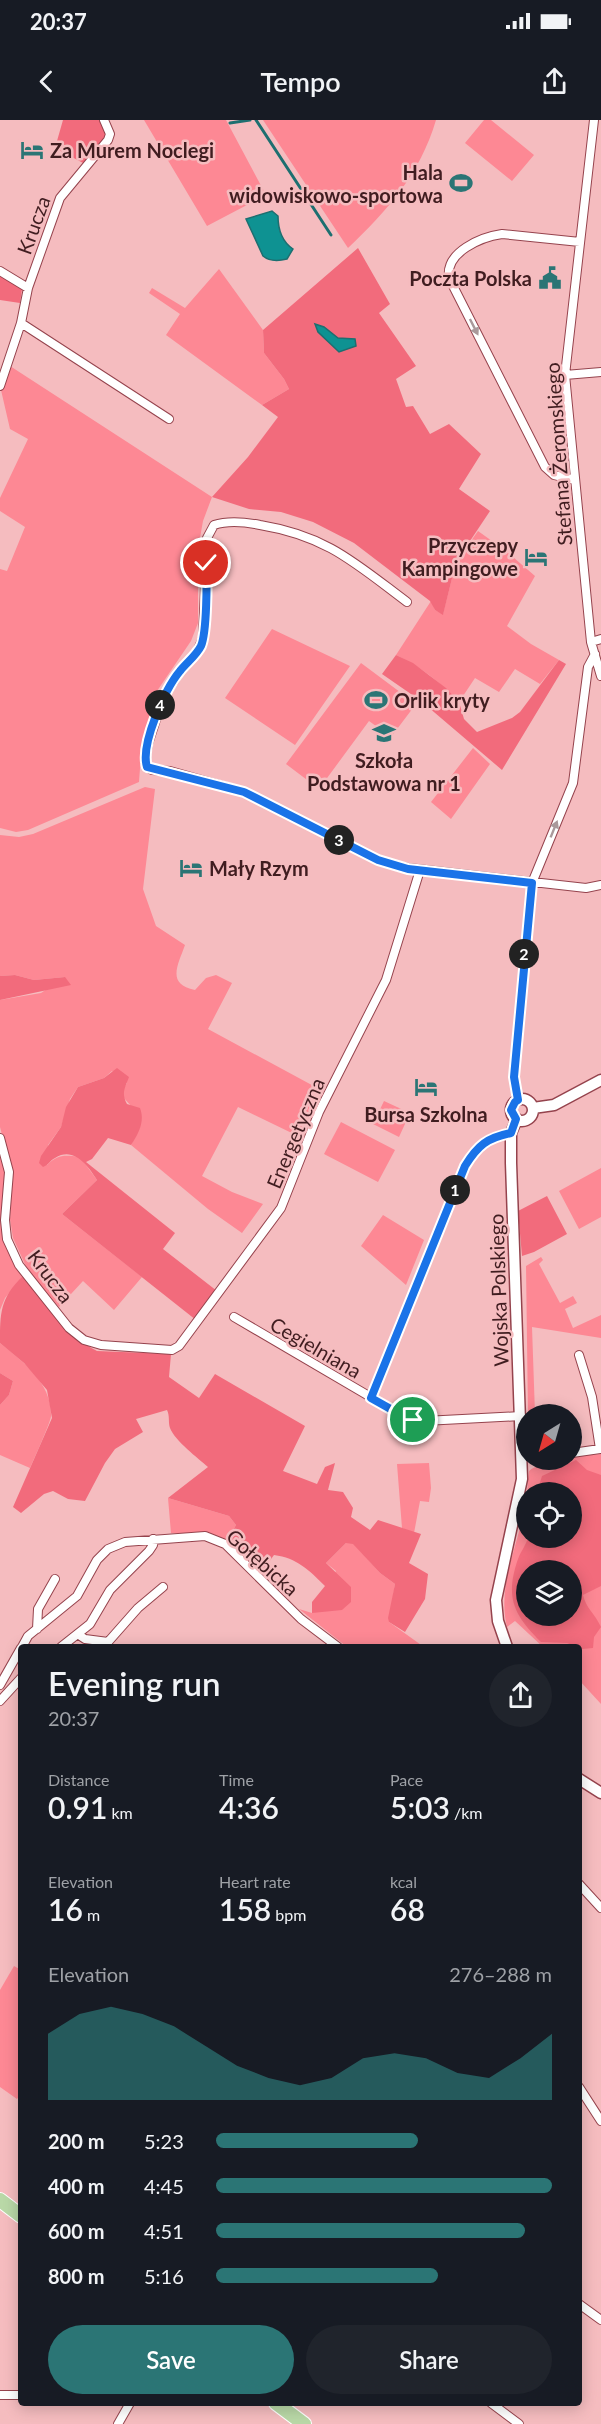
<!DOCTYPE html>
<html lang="en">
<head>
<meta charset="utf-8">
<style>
  :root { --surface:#171b24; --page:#20242c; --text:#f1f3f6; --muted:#9ea1a6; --accent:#2b7575 }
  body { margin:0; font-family:Lato,sans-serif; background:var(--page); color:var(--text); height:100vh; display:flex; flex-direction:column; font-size:22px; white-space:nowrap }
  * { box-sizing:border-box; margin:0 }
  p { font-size:20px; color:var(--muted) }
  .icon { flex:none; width:33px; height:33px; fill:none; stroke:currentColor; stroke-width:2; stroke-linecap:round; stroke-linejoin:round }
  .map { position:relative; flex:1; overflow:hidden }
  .details { position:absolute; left:18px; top:1524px; width:564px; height:762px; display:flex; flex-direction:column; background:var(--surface); border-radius:6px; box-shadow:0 3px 15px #0003 }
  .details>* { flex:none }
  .needle { width:39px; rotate:217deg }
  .fabs { position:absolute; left:516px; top:1284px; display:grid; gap:12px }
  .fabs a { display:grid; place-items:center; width:66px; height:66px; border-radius:50%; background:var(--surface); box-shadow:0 3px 15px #0003; font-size:30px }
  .pin { position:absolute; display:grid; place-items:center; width:51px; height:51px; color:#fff; margin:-26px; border:3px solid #fff; border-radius:50%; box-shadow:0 2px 6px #0007 }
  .km { position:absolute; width:30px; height:30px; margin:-15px; border-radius:50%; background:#222; color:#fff; font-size:16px; line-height:30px; text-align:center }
  .round { display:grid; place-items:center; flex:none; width:63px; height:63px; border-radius:32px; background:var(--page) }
  .overview { display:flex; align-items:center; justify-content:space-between; height:102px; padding:0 30px }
  h1 { font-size:33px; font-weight:600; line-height:45px }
  .metrics { display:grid; grid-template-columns:repeat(3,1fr); gap:9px; height:102px; padding:6px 30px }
  .metrics div { display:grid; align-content:center }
  .metrics b { font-size:30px; font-weight:600 }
  .metrics small { font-size:16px; font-weight:400 }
  .metrics p { font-size:16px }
  .chart { height:168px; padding:12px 30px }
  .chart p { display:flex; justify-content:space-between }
  .chart svg { width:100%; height:108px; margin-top:6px; fill:var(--accent); opacity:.7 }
  .cta { display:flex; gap:12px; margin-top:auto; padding:12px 30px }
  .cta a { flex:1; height:69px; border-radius:36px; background:var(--accent); color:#fff; font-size:24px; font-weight:600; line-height:69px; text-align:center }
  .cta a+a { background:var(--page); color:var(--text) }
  ul { padding:0 30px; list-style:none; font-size:20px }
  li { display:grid; grid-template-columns:96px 72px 1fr; align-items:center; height:45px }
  li i { height:15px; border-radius:8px; background:var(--accent) }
  .status { display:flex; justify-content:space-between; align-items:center; height:42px; padding:0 30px; background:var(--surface); direction:ltr }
  .status svg { height:16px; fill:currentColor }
  header { display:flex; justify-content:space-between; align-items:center; height:78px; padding:0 30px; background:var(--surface); font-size:27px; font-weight:600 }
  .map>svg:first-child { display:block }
</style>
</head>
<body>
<div class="status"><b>20:37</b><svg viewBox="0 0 49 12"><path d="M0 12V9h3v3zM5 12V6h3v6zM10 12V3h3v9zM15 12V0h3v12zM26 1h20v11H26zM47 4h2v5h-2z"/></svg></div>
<header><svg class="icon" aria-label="back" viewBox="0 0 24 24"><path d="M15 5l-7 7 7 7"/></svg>Tempo<svg class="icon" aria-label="share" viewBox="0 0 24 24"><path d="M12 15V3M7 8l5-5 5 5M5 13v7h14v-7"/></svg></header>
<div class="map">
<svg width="601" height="2304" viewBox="0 0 601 2304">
  <rect width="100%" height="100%" fill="#f5bcbf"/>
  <path fill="#fd8894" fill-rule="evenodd" d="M 144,0 L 226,0 L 266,75 L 207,106 Z
    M 263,0 L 436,0 C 420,54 388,90 348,128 Z
    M 484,0 L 491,0 L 534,35 L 512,61 L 465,23 Z
    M 219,149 L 263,210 L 264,233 L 284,259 L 289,269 L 262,285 L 166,215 L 180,194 L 149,173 L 152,168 L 185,188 Z
    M 10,246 L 212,377 L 203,401 L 198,429 L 198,503 L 191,521 L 155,574 L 141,635 L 139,662 L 28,710 L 16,712 L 0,708 L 0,449 L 7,451 L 25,407 L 0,391 L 0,378 L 28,319 L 10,309 L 1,270 Z
    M 478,411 L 506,431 L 535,456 L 507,506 L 531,524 L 559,540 L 540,564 L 515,549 L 499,572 L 475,558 L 459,582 C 441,563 420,546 396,535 L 431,481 L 435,490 L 443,494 L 456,442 Z
    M 272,509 L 350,546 L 295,625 L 225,578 Z
    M 361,543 L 416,584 L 391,617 L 369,601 L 319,669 L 286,644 Z
    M 473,628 L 490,644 L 451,699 L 431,682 Z
    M 145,667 L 155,669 L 143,769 L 156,806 L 185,825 C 178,845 166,864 195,870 L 206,858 L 216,855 L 232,863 L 208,909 L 321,970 L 300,1017 L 238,987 L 202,1056 L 232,1072 L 263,1084 L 242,1113 L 208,1089 L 131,1025 L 140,1007 L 132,987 L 123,977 L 123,969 L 127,963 L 112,951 L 104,958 L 78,967 L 70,979 L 61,1007 L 48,1025 L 47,1045 C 58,1034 65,1035 80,1037 L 97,1060 L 62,1094 L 142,1157 L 114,1190 L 83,1161 L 59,1187 L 29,1153 L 13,1118 L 10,1099 L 12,1067 L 11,1049 L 0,1007 L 0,880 L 41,873 L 65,857 L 34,860 L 15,855 L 0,856 L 0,715 L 19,717 L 33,714 Z
    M 384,981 L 410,993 L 399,1017 L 373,1004 Z
    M 341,1002 L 395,1030 L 378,1062 L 324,1034 Z
    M 0,1030 L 6,1051 L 1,1107 L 5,1125 L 23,1156 L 5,1178 L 0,1190 Z
    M 601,1048 L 601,1097 L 579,1109 L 559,1071 Z
    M 383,1095 L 424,1120 L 406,1165 L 361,1126 Z
    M 541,1137 L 543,1140 L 539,1144 L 560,1183 L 573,1176 L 577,1183 L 565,1189 L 573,1208 L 601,1195 L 601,1218 L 532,1207 L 535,1294 L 528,1294 L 526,1146 Z
    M 0,1223 C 23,1242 52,1263 51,1296 C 51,1301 34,1339 30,1348 L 0,1335 L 0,1285 L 9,1275 L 13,1261 L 0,1253 Z
    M 601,1334 L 601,1584 L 579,1560 L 579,1527 L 543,1527 L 515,1501 L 507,1507 C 496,1462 522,1420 526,1376 L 526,1418 L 572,1418 L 572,1372 L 527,1372 L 529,1351 C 536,1345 540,1347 548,1345 C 559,1342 557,1340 572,1340 L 572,1337 ZM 526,1450 L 572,1450 L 572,1496 L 526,1496 Z
    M 429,1343 L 431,1368 L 429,1382 L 420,1381 L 414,1413 L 402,1408 L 397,1344 Z
    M 168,1378 L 229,1396 L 236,1405 L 227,1421 L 208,1413 L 171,1413 Z
    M 346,1423 L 353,1423 L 380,1453 L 395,1464 L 389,1502 L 424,1527 L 347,1527 L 299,1489 L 312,1493 L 336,1451 L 326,1443 Z
    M 14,1846 L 21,1850 L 21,1973 L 17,1979 L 0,1967 L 0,1870 Z"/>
  <path fill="#f26b7c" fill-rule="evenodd" d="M 63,0 L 101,0 L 107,13 L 103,22 L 85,44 L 55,28 Z
    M 358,128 L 390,184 L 379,193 L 416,246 L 396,259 L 406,287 L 413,286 L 430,314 L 449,304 L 481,334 L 459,369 L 490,391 L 456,442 L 443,495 L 435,490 L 430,481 L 354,423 L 313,402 L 281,392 L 249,389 L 212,377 L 248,337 L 278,297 L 262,285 L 289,269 L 284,259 L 264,233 L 263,210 Z
    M 0,153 L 20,163 L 22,169 L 20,183 L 0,180 Z
    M 396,535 L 413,543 L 446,568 L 459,582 L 464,599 L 477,612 L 512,598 L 520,592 L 559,540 L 566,544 L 502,650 L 421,581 L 382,554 Z
    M 15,855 L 34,860 L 65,857 L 71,865 L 0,880 L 0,856 Z
    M 117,948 L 129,957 C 125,968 121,973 127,984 L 140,988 C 145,1001 139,1013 131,1025 L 108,1018 L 92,1039 L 86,1042 L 175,1113 L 163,1129 L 217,1171 L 196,1200 L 62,1094 L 97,1060 C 88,1046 74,1026 55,1038 C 50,1040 49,1045 43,1047 L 39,1043 L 41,1036 L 61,1007 L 66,987 L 78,967 L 104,958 Z
    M 547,1076 L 567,1114 L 534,1132 L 522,1136 L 518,1091 Z
    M 23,1156 C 45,1183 65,1215 97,1231 L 171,1234 L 169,1257 L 199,1278 L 215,1254 L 305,1306 L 283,1351 L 317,1364 L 325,1347 L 335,1343 L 328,1370 L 343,1372 L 353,1388 L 351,1397 L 370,1410 L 378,1400 L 421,1414 L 409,1443 L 428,1454 L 425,1479 L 405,1512 L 389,1502 L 388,1498 L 395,1464 L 380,1453 L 353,1424 L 346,1423 L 326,1443 L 351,1467 L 351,1482 L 342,1490 L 312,1493 L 312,1482 L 325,1466 C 309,1450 297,1438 274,1435 L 260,1454 L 227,1421 L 236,1405 L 229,1396 L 168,1378 L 208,1347 C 198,1338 175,1321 170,1308 C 168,1302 170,1296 167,1290 L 136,1299 L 143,1312 L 115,1329 L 105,1343 L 85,1381 L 68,1379 L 53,1371 L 44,1374 L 21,1393 L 13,1387 L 52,1298 L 47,1270 L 24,1243 L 0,1223 C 0,1193 0,1178 23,1156 Z
    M 0,1253 L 13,1261 L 9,1275 L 0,1285 Z
    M 576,1340 L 587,1350 L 601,1355 L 601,1466 L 583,1475 C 586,1488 595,1494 601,1507 L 594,1517 L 593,1528 L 582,1529 L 567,1523 L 541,1522 C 513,1494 505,1477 518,1439 C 521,1431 526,1425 528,1418 L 572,1418 L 572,1372 L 537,1372 L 542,1356 ZM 526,1450 L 572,1450 L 572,1496 L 526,1496 Z"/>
  <path fill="#0e9292" stroke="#1d6f70" stroke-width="1.5" d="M 272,91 L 278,96 C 278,109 281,121 293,129 L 287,139 C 279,141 270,142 263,136 L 246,99 Z
    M 315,204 L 324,207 L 338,218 L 355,219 L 356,226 L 339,232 L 318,212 Z"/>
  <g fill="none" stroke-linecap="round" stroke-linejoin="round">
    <path stroke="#1d6f70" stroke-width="3" d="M 256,0 L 331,115
      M 230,3 L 250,0"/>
    <g stroke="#95434d" stroke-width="10">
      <path id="minor" d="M 594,0 L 565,255 L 591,522 L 601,556
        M 0,151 L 28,168
        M 21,203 L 169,299
        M 565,255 L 601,252
        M 0,266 L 21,203 L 28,168 L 60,78 L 108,20 L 110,14 L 104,0
        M 575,360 L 554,355 L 545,347 L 449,158 C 445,132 481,117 502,114 L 580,122
        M 407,482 C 355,443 327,416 260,405 C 245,402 229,400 214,405 L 207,418 L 203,518 L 197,532 L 180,551 L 163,578 L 148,624 L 145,641 L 147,647 L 152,650 L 170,651 L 244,672 L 378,740 L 400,747 L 586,768 L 601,765
        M 591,522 L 601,519
        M 518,979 L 514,957 L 532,763 L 573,663 L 588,547 L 595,534
        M 0,1018 L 9,1052 L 5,1100 L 7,1119 L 19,1145 L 69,1208 L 84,1220 L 101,1225 L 172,1230 L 179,1226 L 281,1088 L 319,992 L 386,860 L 420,750
        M 234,1197 L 403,1296 L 424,1301 L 521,1296
        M 371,1278 L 465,1046 C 478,1025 487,1018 511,1013
        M 572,1333 L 600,1329 L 592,1277 L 579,1235
        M 37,1509 L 38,1489 L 55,1459
        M 79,1515 L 85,1519 L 108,1522 L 138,1488 L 163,1467
        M 22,1527 L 28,1516 L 77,1476 L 97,1440 L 108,1429 L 125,1422 L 205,1416 L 225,1424 L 301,1499 L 338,1527
        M 61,1527 L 90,1504 L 110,1470 L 149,1431 L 153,1425 L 153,1419
        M 0,1565 L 21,1528
        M 0,1581 L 21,1558
        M 579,1764 L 601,1788
        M 579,1967 L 601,2001
        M 579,2184 L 601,2200
        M 0,2275 L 21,2275
        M 491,2283 L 519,2304
        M 118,2304 L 130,2283"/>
    </g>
    <g stroke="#95434d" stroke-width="13">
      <path id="tertiary" d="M511 990a11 11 0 1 1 22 0a11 11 0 1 1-22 0Z
        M 533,988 L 554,985 L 601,960
        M 507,1527 L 498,1501 L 496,1480 L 522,1359 L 511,1043 L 511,1013 L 517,999
        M 579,1659 L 601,1673"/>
    </g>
    <g stroke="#fff" stroke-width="16">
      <path id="primary" d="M 0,2080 L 21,2096
        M 276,2283 L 304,2304"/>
    </g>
    <use href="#minor" stroke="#fff" stroke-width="8"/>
    <use href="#tertiary" stroke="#fff" stroke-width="10"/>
    <use href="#primary" stroke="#b9d8a7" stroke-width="14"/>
  </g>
  <defs><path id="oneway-solid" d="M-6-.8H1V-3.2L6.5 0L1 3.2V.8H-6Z" transform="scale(1.5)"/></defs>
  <g fill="#a9999b">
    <use href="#oneway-solid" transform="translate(474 207) rotate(63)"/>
    <use href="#oneway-solid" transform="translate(554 709) rotate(-68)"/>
  </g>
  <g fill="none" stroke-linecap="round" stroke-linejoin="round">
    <g stroke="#fff" stroke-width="12">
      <path id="route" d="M 206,443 C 207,460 207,512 201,526 C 196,536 186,543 180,551 C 165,569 140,625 147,647 L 244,672 L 378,740 L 408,749 L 532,763 L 514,957 L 518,980 L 515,982 L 511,990 L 516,999 L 511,1013 C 487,1018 478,1025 465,1046 L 371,1278 L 403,1296 L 413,1300"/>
    </g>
    <use href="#route" stroke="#1a73e8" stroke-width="8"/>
  </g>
  <defs>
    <g id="hotel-bare" transform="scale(1.8)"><path d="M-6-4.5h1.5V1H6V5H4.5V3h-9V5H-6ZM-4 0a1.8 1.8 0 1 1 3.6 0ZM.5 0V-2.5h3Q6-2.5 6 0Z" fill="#2b7575" stroke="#f5bcbf" stroke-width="2.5" paint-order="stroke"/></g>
    <g id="stadium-bare" transform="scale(1.8)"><path d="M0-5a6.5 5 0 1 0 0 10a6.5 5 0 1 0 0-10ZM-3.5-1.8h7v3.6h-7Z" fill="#2b7575" stroke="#f5bcbf" stroke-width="2.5" paint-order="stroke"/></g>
    <g id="civic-bare" transform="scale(1.8)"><path d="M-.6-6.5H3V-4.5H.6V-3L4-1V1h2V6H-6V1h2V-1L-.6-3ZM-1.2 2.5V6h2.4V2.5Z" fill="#2b7575" stroke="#f5bcbf" stroke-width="2.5" paint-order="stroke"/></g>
    <g id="school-bare" transform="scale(1.8)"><path d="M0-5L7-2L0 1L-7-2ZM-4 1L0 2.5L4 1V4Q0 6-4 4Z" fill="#2b7575" stroke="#f5bcbf" stroke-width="2.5" paint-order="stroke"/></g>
  </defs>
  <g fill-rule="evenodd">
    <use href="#hotel-bare" x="32" y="30"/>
    <use href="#stadium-bare" x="461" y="63"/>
    <use href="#civic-bare" x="550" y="158"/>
    <use href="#hotel-bare" x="536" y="437"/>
    <use href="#stadium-bare" x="376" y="580"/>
    <use href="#school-bare" x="384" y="613"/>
    <use href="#hotel-bare" x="191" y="748"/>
    <use href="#hotel-bare" x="426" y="967"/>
  </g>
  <g text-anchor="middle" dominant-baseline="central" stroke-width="5" stroke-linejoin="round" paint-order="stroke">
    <g font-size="20" font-weight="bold" fill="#401d20" stroke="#f5bcbf" text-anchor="start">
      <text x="50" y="30">Za Murem Noclegi</text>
      <text x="443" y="52" text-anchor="end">Hala<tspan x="443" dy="23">widowiskowo-sportowa</tspan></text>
      <text x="532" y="158" text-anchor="end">Poczta Polska</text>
      <text x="518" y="425" text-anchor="end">Przyczepy<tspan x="518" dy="23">Kampingowe</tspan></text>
      <text x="394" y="580">Orlik kryty</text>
      <text x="384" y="640" text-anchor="middle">Szkoła<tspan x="384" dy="23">Podstawowa nr 1</tspan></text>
      <text x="209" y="748">Mały Rzym</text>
      <text x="426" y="994" text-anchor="middle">Bursa Szkolna</text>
    </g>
    <g font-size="20" fill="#401d20" stroke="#f5bcbf">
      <text transform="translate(33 105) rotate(-70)">Krucza</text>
      <text transform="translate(558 334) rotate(-94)">Stefana Żeromskiego</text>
      <text transform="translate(295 1013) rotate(-67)">Energetyczna</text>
      <text transform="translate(51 1156) rotate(53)">Krucza</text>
      <text transform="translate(498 1170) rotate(-92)">Wojska Polskiego</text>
      <text transform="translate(316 1227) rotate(30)">Cegielniana</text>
      <text transform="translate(263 1442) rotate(42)">Gołębicka</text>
    </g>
  </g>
</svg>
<div class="fabs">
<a><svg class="needle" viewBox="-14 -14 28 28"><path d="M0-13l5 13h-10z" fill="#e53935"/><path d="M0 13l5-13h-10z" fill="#9ea1a6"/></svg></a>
<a><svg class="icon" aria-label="locate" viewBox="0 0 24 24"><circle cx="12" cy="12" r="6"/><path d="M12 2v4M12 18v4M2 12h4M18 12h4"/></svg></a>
<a><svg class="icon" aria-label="layers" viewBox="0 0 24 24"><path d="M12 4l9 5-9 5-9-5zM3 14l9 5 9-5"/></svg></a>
</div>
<div class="pin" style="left:413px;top:1300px;background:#1e9e55"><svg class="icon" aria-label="arrive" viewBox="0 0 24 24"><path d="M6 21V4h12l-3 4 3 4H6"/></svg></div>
<div class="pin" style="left:206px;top:443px;background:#d93025"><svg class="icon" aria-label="check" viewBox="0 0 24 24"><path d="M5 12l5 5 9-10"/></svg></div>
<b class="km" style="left:455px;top:1070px">1</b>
<b class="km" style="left:524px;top:834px">2</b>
<b class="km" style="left:339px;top:720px">3</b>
<b class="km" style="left:160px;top:585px">4</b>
<section class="details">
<div class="overview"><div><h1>Evening run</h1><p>20:37</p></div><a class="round"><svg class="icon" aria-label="share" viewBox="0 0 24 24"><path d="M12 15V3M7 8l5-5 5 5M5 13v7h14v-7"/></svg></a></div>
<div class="metrics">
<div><p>Distance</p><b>0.91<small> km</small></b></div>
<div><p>Time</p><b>4:36</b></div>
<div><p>Pace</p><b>5:03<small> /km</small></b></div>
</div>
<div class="metrics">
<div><p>Elevation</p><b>16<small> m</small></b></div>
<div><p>Heart rate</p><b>158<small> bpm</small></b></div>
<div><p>kcal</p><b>68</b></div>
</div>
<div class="chart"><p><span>Elevation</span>276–288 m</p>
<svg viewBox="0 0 160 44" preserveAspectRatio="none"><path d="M0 44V17L10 9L20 6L30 9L40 14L50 22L60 30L70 35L80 38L90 35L100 27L110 25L120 27L130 33L140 35L150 27L160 17V44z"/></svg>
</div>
<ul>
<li><b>200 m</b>5:23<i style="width:60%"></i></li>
<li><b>400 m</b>4:45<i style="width:100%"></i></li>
<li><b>600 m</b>4:51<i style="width:92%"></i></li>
<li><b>800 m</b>5:16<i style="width:66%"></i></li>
</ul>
<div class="cta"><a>Save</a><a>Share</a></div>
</section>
</div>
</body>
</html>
